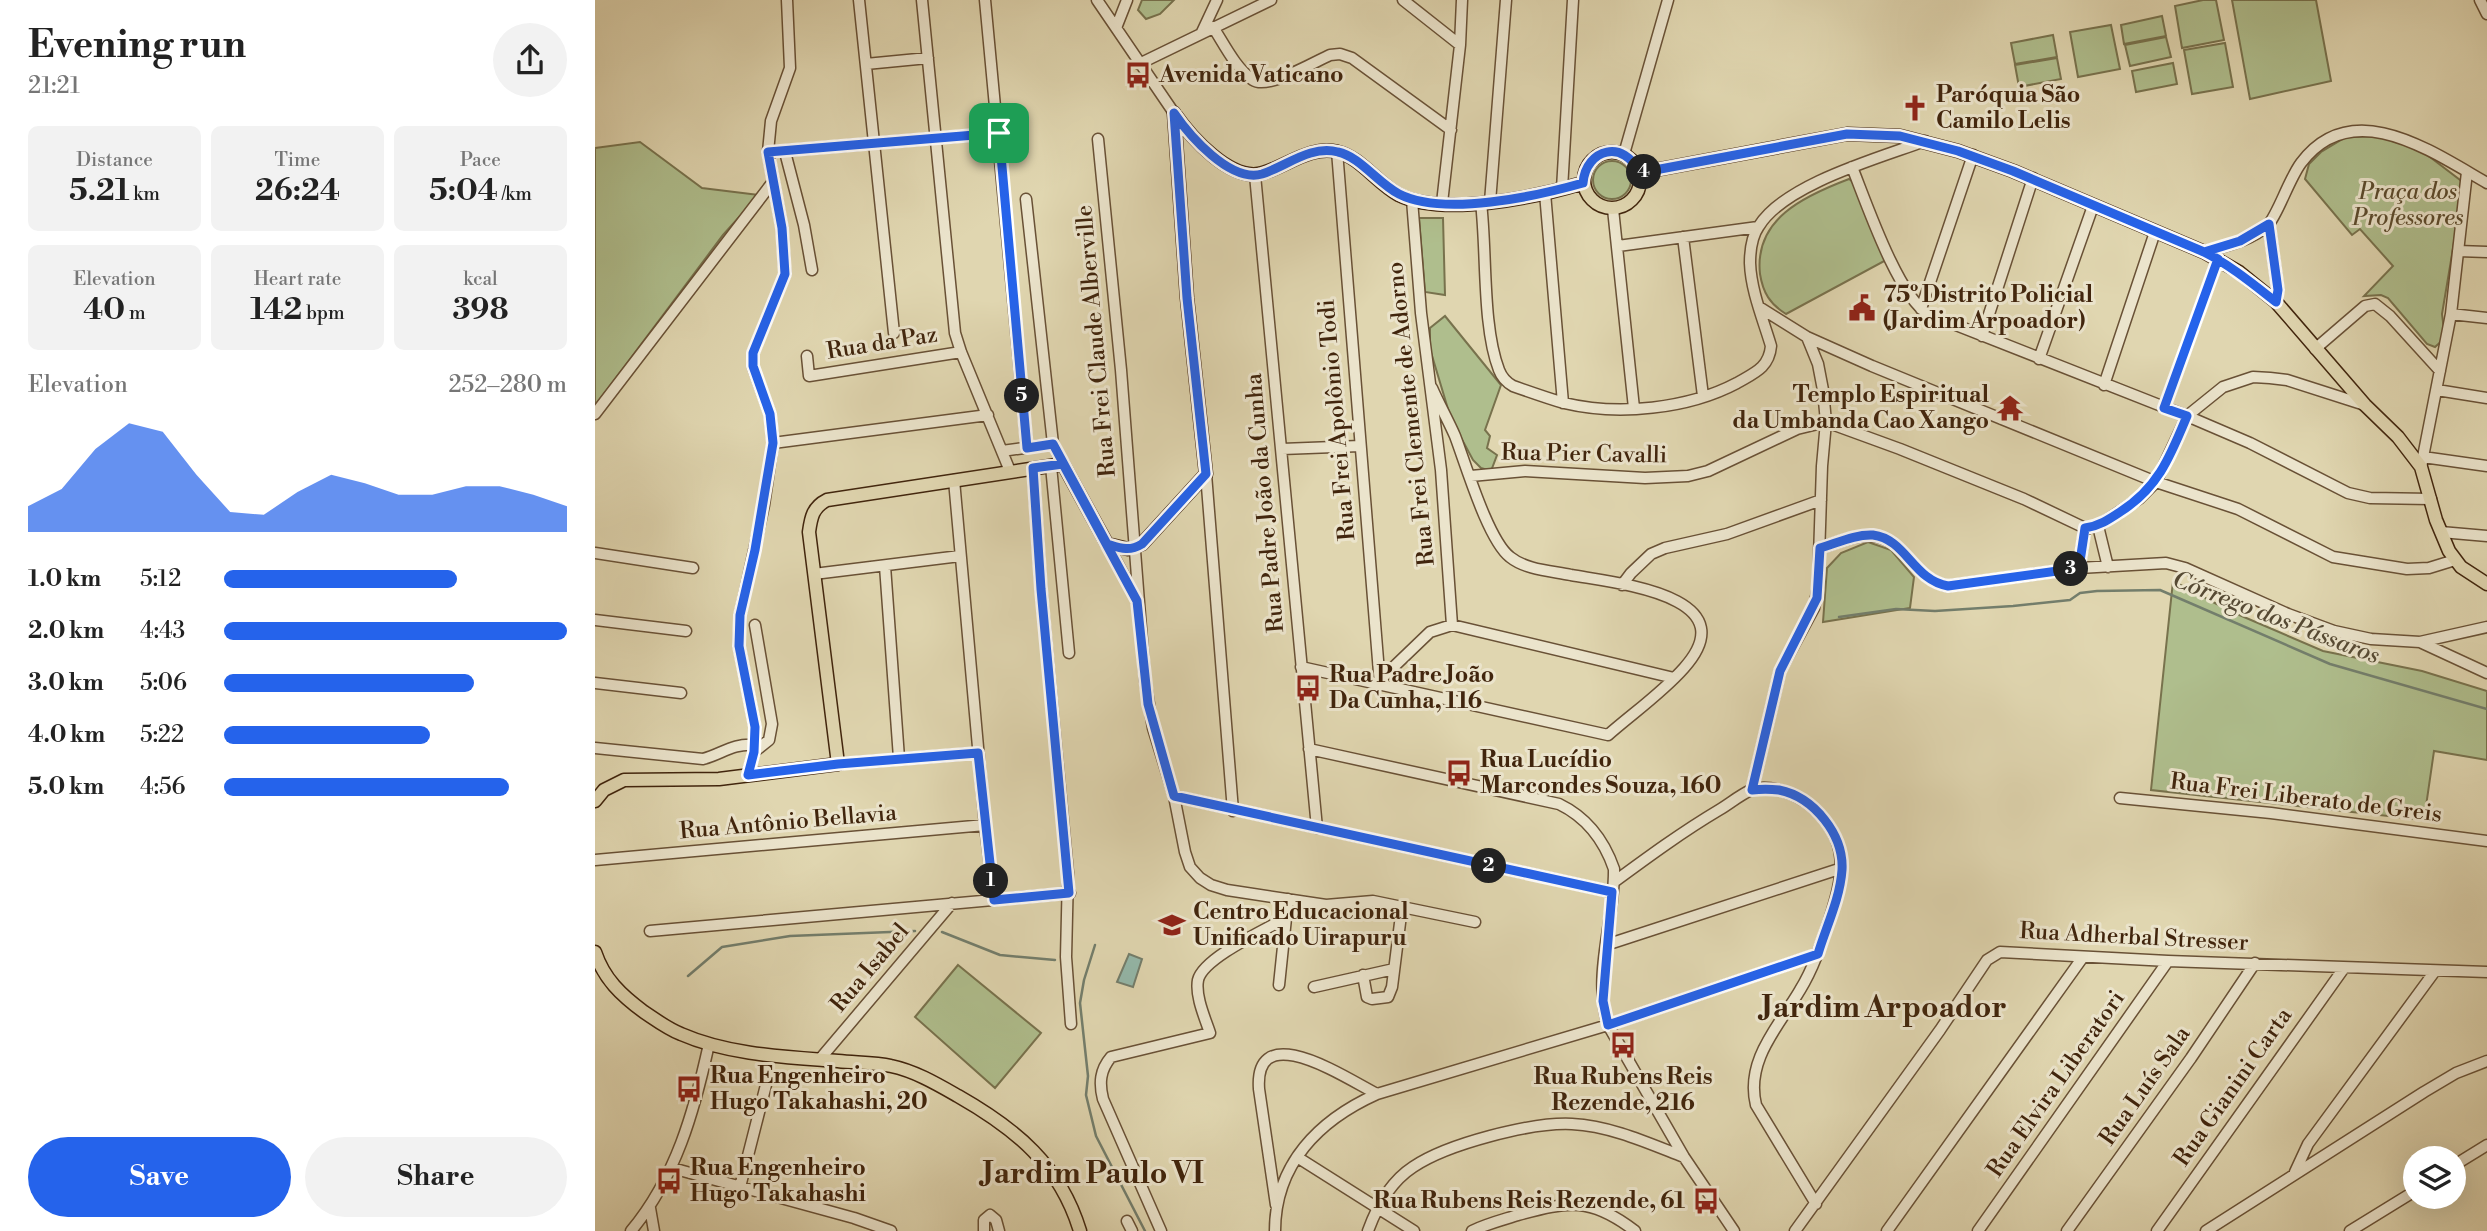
<!DOCTYPE html>
<html lang="en">
<head>
<meta charset="utf-8">
<style>
  :root { --surface:#fff; --page:#f2f2f2; --text:#222; --muted:#767676; --accent:#2563eb }
  body { margin:0; font-family:"Libre Bodoni",serif; background:var(--page); color:var(--text); height:100vh; display:flex; flex-direction:column; font-size:26px; white-space:nowrap }
  * { box-sizing:border-box; margin:0 }
  p { font-size:23px; color:var(--muted) }
  .icon { flex:none; width:38px; height:38px; fill:none; stroke:currentColor; stroke-width:2; stroke-linecap:round; stroke-linejoin:round }
  .map { position:relative; flex:1; overflow:hidden }
  .details { display:flex; flex-direction:column; background:var(--surface); width:595px }
  .details>* { flex:none }
  .tools { position:absolute; left:1808px; top:1146px; display:grid; gap:14px }
  .tools a { display:grid; place-items:center; width:63px; height:63px; border-radius:50%; background:var(--surface); box-shadow:0 7px 28px #0002; font-size:35px }
  .pin { position:absolute; display:grid; place-items:center; width:60px; height:60px; color:#fff; margin:-30px; border-radius:14px; box-shadow:0 4px 10px #0006 }
  .km { position:absolute; width:35px; height:35px; margin:-18px; border-radius:50%; background:#222; color:#fff; font-size:19px; line-height:35px; text-align:center }
  .round { display:grid; place-items:center; flex:none; width:74px; height:74px; border-radius:37px; background:var(--page) }
  .overview { display:flex; align-items:center; justify-content:space-between; height:119px; padding:0 28px }
  h1 { font-size:38px; font-weight:700; line-height:52px }
  .metrics { display:grid; grid-template-columns:repeat(3,1fr); gap:10px; height:119px; padding:7px 28px }
  .metrics div { display:grid; align-content:center; border-radius:10px; background:var(--page); text-align:center }
  .metrics b { font-size:30px; font-weight:700 }
  .metrics small { font-size:19px; font-weight:400 }
  .metrics p { font-size:19px }
  .chart { height:196px; padding:14px 28px }
  .chart p { display:flex; justify-content:space-between }
  .chart svg { width:100%; height:126px; margin-top:7px; fill:var(--accent); opacity:.7 }
  .action { display:flex; gap:14px; margin-top:auto; padding:14px 28px }
  .action a { flex:1; height:80px; border-radius:42px; background:var(--accent); color:#fff; font-size:28px; font-weight:700; line-height:80px; text-align:center }
  .action a+a { background:var(--page); color:var(--text) }
  ul { padding:0 28px; list-style:none; font-size:23px }
  li { display:grid; grid-template-columns:112px 84px 1fr; align-items:center; height:52px }
  li i { height:18px; border-radius:9px; background:var(--accent) }
  main { display:flex; flex:1; min-height:0 }
  .map>svg:first-child { display:block }
</style>
</head>
<body>
<main>
<section class="details">
<div class="overview"><div><h1>Evening run</h1><p>21:21</p></div><a class="round"><svg class="icon" aria-label="share" viewBox="0 0 24 24"><path d="M12 15V3M7 8l5-5 5 5M5 13v7h14v-7"/></svg></a></div>
<div class="metrics">
<div><p>Distance</p><b>5.21<small> km</small></b></div>
<div><p>Time</p><b>26:24</b></div>
<div><p>Pace</p><b>5:04<small> /km</small></b></div>
</div>
<div class="metrics">
<div><p>Elevation</p><b>40<small> m</small></b></div>
<div><p>Heart rate</p><b>142<small> bpm</small></b></div>
<div><p>kcal</p><b>398</b></div>
</div>
<div class="chart"><p><span>Elevation</span>252–280 m</p>
<svg viewBox="0 0 160 44" preserveAspectRatio="none"><path d="M0 44V35L10 29L20 15L30 6L40 9L50 24L60 37L70 38L80 30L90 24L100 27L110 31L120 31L130 28L140 28L150 31L160 35V44z"/></svg>
</div>
<ul>
<li><b>1.0 km</b>5:12<i style="width:68%"></i></li>
<li><b>2.0 km</b>4:43<i style="width:100%"></i></li>
<li><b>3.0 km</b>5:06<i style="width:73%"></i></li>
<li><b>4.0 km</b>5:22<i style="width:60%"></i></li>
<li><b>5.0 km</b>4:56<i style="width:83%"></i></li>
</ul>
<div class="action"><a>Save</a><a>Share</a></div>
</section>
<div class="map">
<svg width="1892" height="1231" viewBox="0 0 1892 1231">
  <rect width="100%" height="100%" fill="#e0d6b0"/>
  <filter id="stains"><feTurbulence type="fractalNoise" baseFrequency=".00286" numOctaves="4"/><feColorMatrix values="0 0 0 0 .2 0 0 0 0 .09 0 0 0 0 .02 0 0 0 .5 -.17"/></filter>
  <radialGradient id="worn" r=".72"><stop offset=".6" stop-color="#630" stop-opacity="0"/><stop offset="1" stop-color="#630" stop-opacity=".3"/></radialGradient>
  <path fill="#afbe8d" stroke="#78724d" stroke-width="2" d="M 547,0 L 579,0 L 565,14 L 551,19 L 543,10 Z
    M 1608,0 L 1621,0 L 1629,40 L 1587,48 L 1580,6 Z
    M 1637,0 L 1721,0 L 1736,81 L 1655,99 Z
    M 1567,16 L 1571,36 L 1529,44 L 1526,25 Z
    M 1516,25 L 1525,69 L 1483,77 L 1475,32 Z
    M 1458,35 L 1462,57 L 1420,64 L 1416,43 Z
    M 1571,37 L 1576,57 L 1535,66 L 1530,45 Z
    M 1630,43 L 1638,87 L 1597,94 L 1589,50 Z
    M 1462,58 L 1466,79 L 1424,87 L 1420,65 Z
    M 1578,63 L 1582,84 L 1541,92 L 1537,71 Z
    M 1791,136 L 1831,154 L 1869,183 L 1847,314 L 1850,338 L 1840,347 L 1832,344 L 1793,298 L 1786,295 L 1769,296 L 1798,266 L 1765,229 L 1757,235 L 1710,179 L 1714,164 L 1726,152 L 1751,137 Z
    M 45,142 L 107,188 L 164,195 L 128,235 L 0,406 L 0,148 Z
    M998 180a19 19 0 1 1 38 0a19 19 0 1 1-38 0Z
    M 1254,179 L 1261,184 L 1293,259 L 1191,314 C 1175,304 1168,293 1165,274 C 1159,219 1209,196 1254,179 Z
    M 824,218 L 848,218 L 850,295 L 830,292 Z
    M 850,316 L 906,385 L 890,430 L 895,436 L 892,448 L 902,455 L 896,471 L 886,468 L 878,460 L 856,419 L 835,349 L 835,328 Z
    M 1273,542 L 1296,550 L 1319,577 L 1315,608 L 1228,622 L 1232,568 L 1246,553 Z
    M 1578,581 L 1635,611 L 1728,651 L 1827,671 L 1892,691 L 1892,760 L 1839,751 L 1829,820 L 1556,790 Z
    M 363,965 L 446,1033 L 400,1088 L 320,1017 Z"/>
  <path fill="#94b9ab" stroke="#737e6c" stroke-width="2" d="M 534,954 L 547,959 L 538,987 L 522,982 Z"/>
  <g fill="none" stroke-linecap="round" stroke-linejoin="round">
    <path stroke="#737e6c" stroke-width="2.5" d="M 1244,617 L 1301,609 L 1340,611 L 1418,606 L 1475,600 L 1485,593 L 1502,591 L 1565,590 L 1735,664 L 1892,709
      M 347,932 L 405,955 L 460,960
      M 500,945 L 489,980 L 485,1003 L 493,1076 L 491,1095 L 501,1136 L 550,1231
      M 93,976 L 127,947 L 195,936 L 320,931"/>
    <g stroke="#695136" stroke-width="13">
      <path id="minor" d="M 264,0 L 299,333
        M 327,0 L 360,333 L 366,352 L 415,471
        M 390,0 L 432,448
        M 502,0 L 579,113
        M 808,0 L 865,45
        M 1885,0 L 1892,14
        M 618,27 C 629,44 641,69 658,80 C 673,90 719,62 735,55 L 745,54 L 757,58 L 856,130
        M 521,28 L 532,0
        M 607,32 L 622,0
        M 271,64 L 333,58
        M 544,64 L 676,0
        M 503,139 L 526,370 L 550,680 L 558,728 L 579,796 L 590,852 L 595,867 L 605,878 L 616,885 L 632,890 L 731,905 L 778,901 L 880,922
        M 742,151 L 785,685
        M 173,152 L 404,133
        M 190,152 L 209,225 L 217,270
        M 1029,154 L 1073,0
        M 1257,167 C 1271,202 1303,296 1333,314 L 1592,416 L 1655,443 L 1753,493 L 1775,498 L 1836,499
        M 660,175 L 722,828
        M 967,189 L 978,0
        M 950,193 L 968,403
        M 431,199 L 458,444 L 468,464
        M 817,200 L 826,313 L 846,470 L 857,625
        M 895,202 L 911,0
        M 847,203 L 865,45 L 867,0
        M 886,203 C 892,252 887,326 904,370 C 907,378 911,382 918,386 C 935,392 952,398 969,403 C 1023,416 1093,409 1142,383 C 1159,373 1174,368 1176,346 C 1168,319 1156,291 1155,263 C 1155,251 1157,236 1164,226 C 1190,184 1284,158 1330,141
        M 1018,209 L 1039,408
        M 1674,224 L 1683,290 L 1681,302
        M 1088,237 L 1108,396
        M 1023,246 L 1163,227
        M 1863,251 L 1892,252
        M 1609,252 C 1630,246 1656,241 1673,225 C 1683,214 1694,179 1706,163 C 1757,95 1836,151 1892,183
        M 1164,307 L 1212,337 L 1277,366 L 1561,482 L 1643,509 L 1738,557 L 1812,569 L 1834,568 L 1860,560
        M 1326,309 L 1378,155
        M 1856,314 L 1892,318
        M 1387,336 L 1438,178
        M 1720,349 L 1770,306 L 1780,304 L 1795,316 L 1845,371
        M 212,356 L 214,376 L 366,352
        M 1444,359 L 1498,206
        M 1509,385 L 1560,232
        M 1842,390 L 1892,398
        M 1569,408 L 1623,259
        M 0,414 L 177,183
        M 178,443 L 393,415
        M 687,449 L 765,446
        M 407,451 L 458,444
        M 1828,457 L 1892,466
        M 456,466 L 474,653
        M 1826,467 L 1856,314 L 1872,172
        M 438,468 L 446,588 L 473,873 L 471,957 L 476,1024
        M 611,474 L 638,811
        M 876,476 L 930,471 L 1050,478 L 1093,476 L 1113,471 L 1202,429 L 1231,422 L 1305,449 L 1429,499 L 1490,528
        M 359,480 L 390,825 L 399,900
        M 1503,526 L 1513,567
        M 1490,528 L 1503,526 L 1545,498 L 1561,482 L 1592,416 L 1628,387 L 1658,377 L 1675,378 L 1692,380 L 1770,405
        M 1846,532 L 1892,536
        M 512,544 L 541,598
        M 1225,548 C 1242,543 1261,534 1278,536 C 1311,539 1318,580 1353,586 L 1484,568 L 1571,563 L 1590,568 L 1693,614 L 1739,631 L 1776,639 L 1825,642 L 1892,673
        M 0,553 L 98,568
        M 290,566 L 304,758
        M 1484,568 L 1490,528
        M 219,574 L 365,556
        M 1027,585 L 1036,573 L 1056,554 L 1070,548 L 1132,534 L 1226,500
        M 0,620 L 91,631
        M 1825,642 L 1892,627
        M 706,667 L 1013,735 C 1038,713 1067,693 1089,668 C 1154,595 1019,583 976,575 C 957,571 931,570 915,557 C 893,540 871,465 860,436 C 853,420 844,404 837,388
        M 785,680 L 835,632 L 857,625 L 1079,678
        M 0,683 L 86,693
        M 0,748 L 108,759 C 127,754 138,743 159,745
        M 714,749 L 964,804 C 991,817 1009,840 1019,869 C 1020,920 997,974 1013,1025 L 1089,1157 L 1139,1231
        M 159,752 L 174,740 L 177,724 L 160,625
        M 243,764 L 383,753
        M 153,775 L 159,752 L 160,727 L 144,646 L 145,615 L 169,505 L 178,443 L 175,414 L 158,367 L 158,353 L 190,274 L 187,228 L 173,152 L 176,121 L 195,68 L 192,0
        M 1157,790 L 1185,671 L 1219,608 L 1223,587 L 1227,466 L 1231,422 L 1228,390 L 1223,364 L 1212,337
        M 579,796 L 1017,892
        M 1525,798 L 1676,813 L 1892,841
        M 0,860 L 390,825
        M 1019,882 C 1053,857 1087,832 1124,810 C 1134,804 1145,795 1156,790 C 1174,783 1201,794 1216,806 C 1257,841 1248,876 1234,921 C 1226,945 1218,969 1205,990 C 1184,1026 1150,1060 1161,1105 L 1221,1204
        M 55,931 L 475,893
        M 1011,945 L 1247,868
        M 768,975 L 772,997 L 777,999 L 793,997 L 797,987 L 807,907
        M 684,985 L 693,899
        M 719,987 L 799,969
        M 225,1059 L 357,903
        M 702,1157 L 819,1231
        M 1858,1166 L 1892,1145
        M 77,1168 L 259,1218 L 296,1231
        M 1700,1172 L 1713,1144 L 1840,971
        M 145,1187 L 173,1077
        M 681,1205 L 664,1089 C 659,1016 752,1079 782,1094
        M 55,1208 L 59,1231
        M 532,1221 L 537,1231
        M 36,1231 C 81,1177 99,1112 114,1044
        M 389,1231 L 389,1220 L 395,1215 L 401,1220 L 404,1231
        M 566,1231 L 508,1099 C 504,1083 505,1070 516,1057 L 615,1033 C 610,1018 600,996 603,980 C 608,958 670,930 691,918
        M 680,1231 C 680,1164 724,1120 782,1094 L 1013,1025 L 1223,954
        M 773,1231 C 782,1206 795,1182 818,1167 C 852,1144 936,1122 977,1124 C 1016,1126 1053,1143 1089,1157
        M 877,1231 C 891,1224 907,1220 923,1215 C 974,1201 996,1197 1040,1231
        M 1200,1231 L 1345,1030 L 1392,960 L 1405,952 L 1573,961 L 1892,972
        M 1292,1231 L 1488,957
        M 1383,1231 L 1573,961
        M 1472,1231 L 1596,1058 L 1660,963
        M 1562,1231 L 1749,968
        M 1611,1231 L 1829,1092 L 1861,1073 L 1892,1061
        M 1755,1231 L 1820,1191"/>
    </g>
    <g stroke="#41250d" stroke-width="15">
      <path id="major" d="M 579,113 C 595,136 636,183 668,173 C 692,166 716,145 743,152 C 765,157 783,184 804,195 C 849,217 942,197 988,183
        M989 180a28 28 0 1 1 56 0a28 28 0 1 1-56 0Z
        M 1044,173 L 1252,134 L 1305,136 L 1363,151 L 1418,171 L 1609,252 L 1644,272 L 1681,302 L 1770,405 L 1803,437 L 1826,467 L 1841,520 L 1854,551 L 1866,567 L 1892,584
        M 0,801 L 9,790 L 29,780 L 124,779 L 243,764 L 214,532 C 216,517 218,507 232,500 L 468,464 L 512,544 L 533,549 L 547,544 L 611,474 L 592,298 L 579,113
        M 0,952 C 9,979 26,995 49,1012 C 61,1020 73,1029 86,1034 C 134,1055 191,1057 243,1061 C 260,1063 279,1062 296,1066 C 320,1071 342,1084 363,1096 C 421,1129 465,1165 485,1231"/>
    </g>
    <use href="#minor" stroke="#ebe4cc" stroke-width="10"/>
    <use href="#major" stroke="#e0d6b0" stroke-width="12"/>
  </g>
  <g fill="none" stroke-linecap="round" stroke-linejoin="round">
    <g stroke="#fff" stroke-width="14">
      <path id="route" d="M 404,133 L 173,152 L 187,228 L 190,274 L 158,353 L 158,366 L 175,414 L 178,443 L 160,550 L 145,615 L 144,646 L 160,727 L 159,752 L 153,775 L 243,764 L 383,753 L 399,900 L 474,893 L 446,589 L 438,468 L 468,464 L 542,601 L 553,704 L 579,796 L 1017,892 L 1008,1001 L 1013,1025 L 1223,954 C 1231,927 1245,899 1247,870 C 1249,835 1219,797 1184,790 C 1175,789 1166,789 1157,790 L 1185,671 L 1222,598 L 1225,548 C 1242,543 1261,534 1278,535 C 1311,539 1318,580 1353,586 L 1484,568 L 1490,528 C 1504,526 1513,520 1525,512 C 1563,488 1575,457 1592,416 L 1569,408 L 1623,259 L 1609,252 L 1645,241 L 1674,224 L 1683,290 L 1681,302 C 1658,284 1635,265 1609,252 L 1418,171 L 1363,151 L 1305,136 L 1252,134 L 1044,173 C 1030,139 991,148 988,183 C 942,196 849,217 804,194 C 784,184 764,156 743,152 C 715,145 692,166 667,174 C 635,183 594,135 579,113 L 592,298 L 611,474 L 547,544 C 534,552 525,548 512,544 L 458,444 L 432,448 L 404,133"/>
    </g>
    <use href="#route" stroke="#2563eb" stroke-width="9"/>
  </g>
  <defs>
    <g id="bus-bare" transform="scale(2.1)"><path d="M-5-6H5V4H4V6H2V4H-2V6H-4V4H-5ZM-3.5-4V0h7V-4ZM-3.5 1.2v1.5H-2V1.2ZM2 1.2v1.5H3.5V1.2Z" fill="#8f2418" stroke="#ebe4cc" stroke-width="2.5" paint-order="stroke"/></g>
    <g id="church-bare" transform="scale(2.1)"><path d="M-1.2-6h2.4v3.5h3.3v2.4h-3.3V6h-2.4V-.1h-3.3v-2.4h3.3Z" fill="#8f2418" stroke="#ebe4cc" stroke-width="2.5" paint-order="stroke"/></g>
    <g id="civic-bare" transform="scale(2.1)"><path d="M-.6-6.5H3V-4.5H.6V-3L4-1V1h2V6H-6V1h2V-1L-.6-3ZM-1.2 2.5V6h2.4V2.5Z" fill="#8f2418" stroke="#ebe4cc" stroke-width="2.5" paint-order="stroke"/></g>
    <g id="temple-bare" transform="scale(2.1)"><path d="M0-6L5-2H3V0L6.5 2.5H4V6H1.5V3h-3V6H-4V2.5H-6.5L-3 0V-2H-5Z" fill="#8f2418" stroke="#ebe4cc" stroke-width="2.5" paint-order="stroke"/></g>
    <g id="school-bare" transform="scale(2.1)"><path d="M0-5L7-2L0 1L-7-2ZM-4 1L0 2.5L4 1V4Q0 6-4 4Z" fill="#8f2418" stroke="#ebe4cc" stroke-width="2.5" paint-order="stroke"/></g>
  </defs>
  <g fill-rule="evenodd">
    <use href="#bus-bare" x="543" y="75"/>
    <use href="#church-bare" x="1320" y="108"/>
    <use href="#civic-bare" x="1267" y="308"/>
    <use href="#temple-bare" x="1415" y="408"/>
    <use href="#bus-bare" x="713" y="688"/>
    <use href="#bus-bare" x="864" y="773"/>
    <use href="#school-bare" x="577" y="925"/>
    <use href="#bus-bare" x="1028" y="1045"/>
    <use href="#bus-bare" x="94" y="1089"/>
    <use href="#bus-bare" x="74" y="1181"/>
    <use href="#bus-bare" x="1111" y="1201"/>
  </g>
  <g text-anchor="middle" dominant-baseline="central" stroke-width="6" stroke-linejoin="round" paint-order="stroke">
    <g font-size="23" font-weight="bold" fill="#41250d" stroke="#ebe4cc" text-anchor="start">
      <text x="564" y="75">Avenida Vaticano</text>
      <text x="1341" y="95">Paróquia São<tspan x="1341" dy="26">Camilo Lelis</tspan></text>
      <text x="1288" y="295">75º Distrito Policial<tspan x="1288" dy="26">(Jardim Arpoador)</tspan></text>
      <text x="1394" y="395" text-anchor="end">Templo Espiritual<tspan x="1394" dy="26">da Umbanda Cao Xango</tspan></text>
      <text x="734" y="675">Rua Padre João<tspan x="734" dy="26">Da Cunha, 116</tspan></text>
      <text x="885" y="760">Rua Lucídio<tspan x="885" dy="26">Marcondes Souza, 160</tspan></text>
      <text x="598" y="912">Centro Educacional<tspan x="598" dy="26">Unificado Uirapuru</tspan></text>
      <text x="115" y="1076">Rua Engenheiro<tspan x="115" dy="26">Hugo Takahashi, 20</tspan></text>
      <text x="1028" y="1077" text-anchor="middle">Rua Rubens Reis<tspan x="1028" dy="26">Rezende, 216</tspan></text>
      <text x="95" y="1168">Rua Engenheiro<tspan x="95" dy="26">Hugo Takahashi</tspan></text>
      <text x="1090" y="1201" text-anchor="end">Rua Rubens Reis Rezende, 61</text>
    </g>
    <g font-size="23" font-style="italic" fill="#5c4b2d" stroke="#ebe4cc">
      <text x="1813" y="192">Praça dos<tspan x="1813" dy="26">Professores</tspan></text>
    </g>
    <g font-size="23" fill="#41250d" stroke="#ebe4cc">
      <text transform="translate(501 341) rotate(-95)">Rua Frei Claude Alberville</text>
      <text transform="translate(287 343) rotate(-9)">Rua da Paz</text>
      <text transform="translate(816 414) rotate(-96)">Rua Frei Clemente de Adorno</text>
      <text transform="translate(742 420) rotate(-95)">Rua Frei Apolônio Todi</text>
      <text transform="translate(989 454) rotate(1)">Rua Pier Cavalli</text>
      <text transform="translate(670 503) rotate(-95)">Rua Padre João da Cunha</text>
      <text transform="translate(1711 798) rotate(7)">Rua Frei Liberato de Greis</text>
      <text transform="translate(193 822) rotate(-5)">Rua Antônio Bellavia</text>
      <text transform="translate(1539 937) rotate(3)">Rua Adherbal Stresser</text>
      <text transform="translate(275 968) rotate(-50)">Rua Isabel</text>
      <text transform="translate(1461 1084) rotate(-55)">Rua Elvira Liberatori</text>
      <text transform="translate(1550 1086) rotate(-55)">Rua Luís Sala</text>
      <text transform="translate(1638 1087) rotate(-55)">Rua Gianini Carta</text>
    </g>
    <g font-size="24" font-style="italic" fill="#564a34" stroke="#ebe4cc">
      <text transform="translate(1681 618) rotate(21)">Córrego dos Pássaros</text>
    </g>
    <g font-size="30" font-weight="bold" fill="#41250d" stroke="#ebe4cc">
      <text x="1289" y="1008">Jardim Arpoador</text>
      <text x="498" y="1174">Jardim Paulo VI</text>
    </g>
  </g>
  <rect width="100%" height="100%" filter="url(#stains)"/>
  <rect width="100%" height="100%" fill="url(#worn)"/>
</svg>
<div class="tools">
<a><svg class="icon" aria-label="layers" viewBox="0 0 24 24"><path d="M12 4l9 5-9 5-9-5zM3 14l9 5 9-5"/></svg></a>
</div>
<div class="pin" style="left:404px;top:133px;background:#1e9e55"><svg class="icon" aria-label="arrive" viewBox="0 0 24 24"><path d="M6 21V4h12l-3 4 3 4H6"/></svg></div>
<b class="km" style="left:396px;top:881px">1</b>
<b class="km" style="left:894px;top:866px">2</b>
<b class="km" style="left:1476px;top:569px">3</b>
<b class="km" style="left:1049px;top:172px">4</b>
<b class="km" style="left:427px;top:396px">5</b>
</div>
</main>
</body>
</html>
